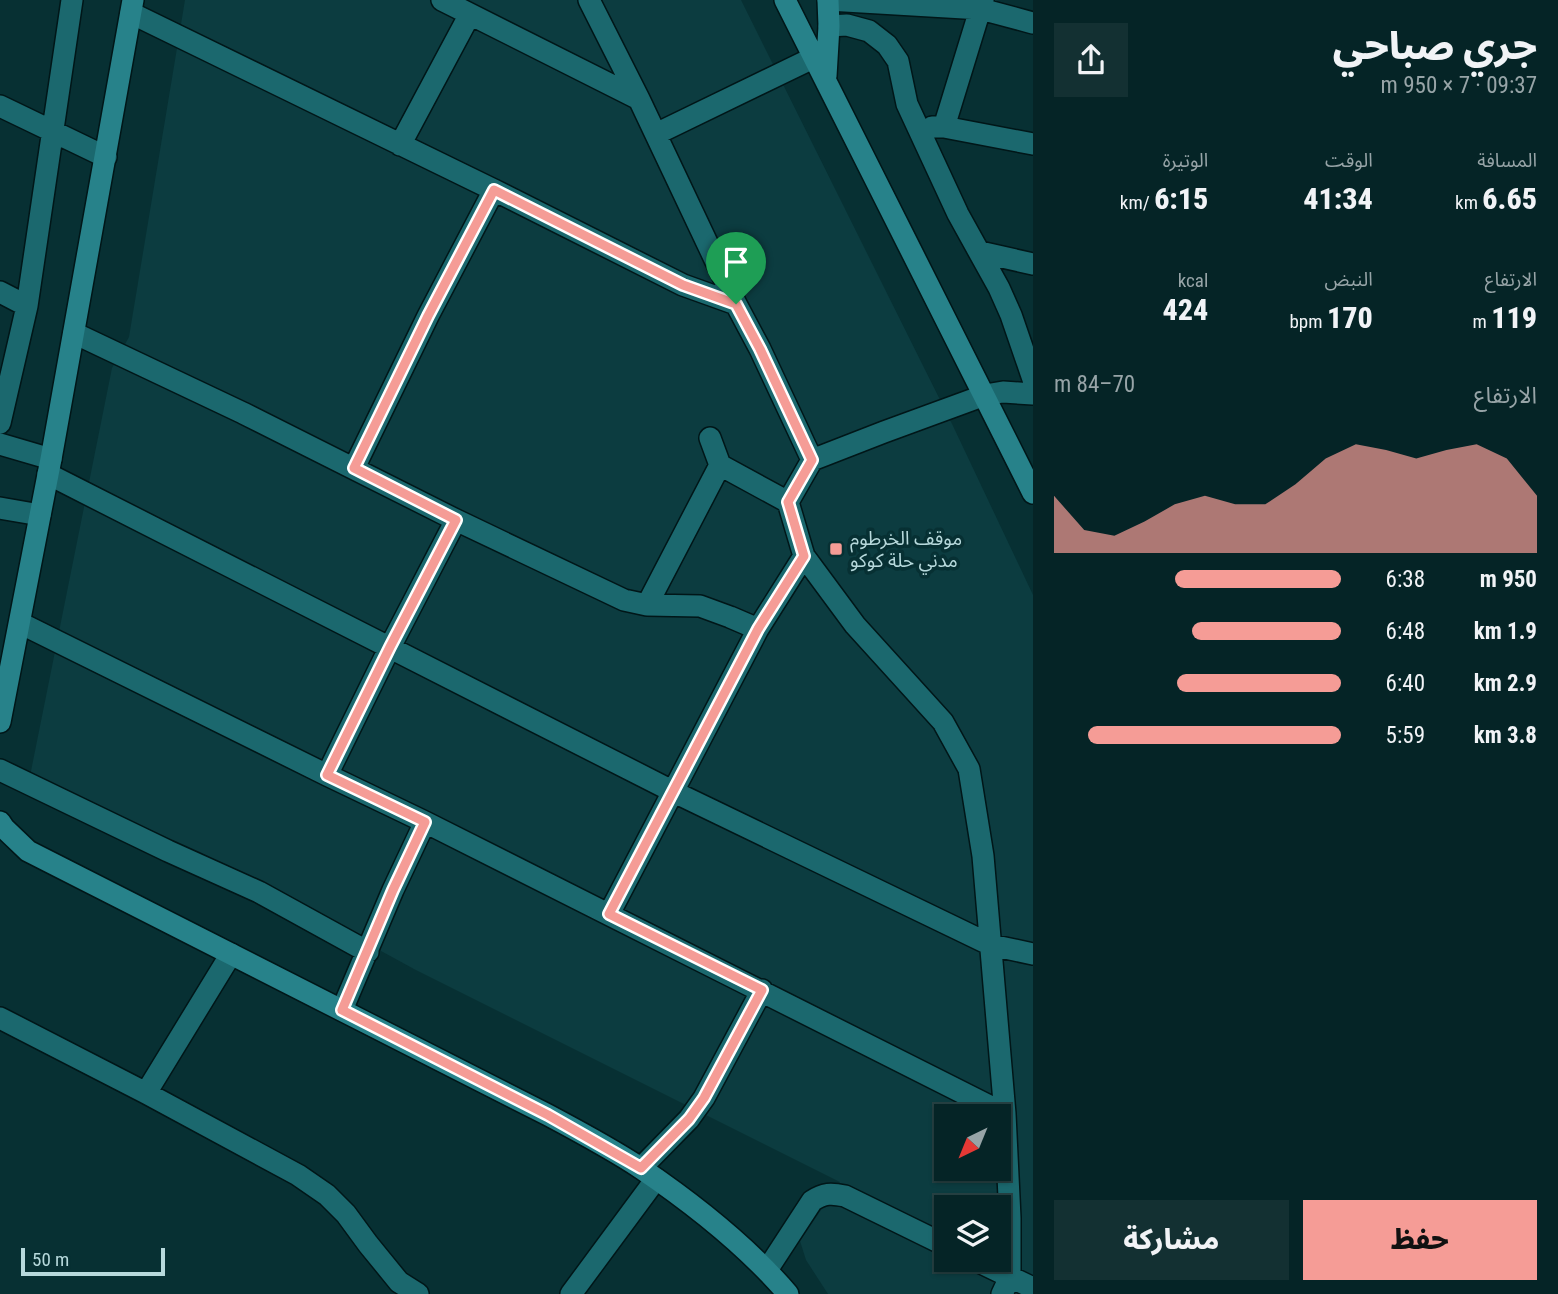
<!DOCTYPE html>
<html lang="ar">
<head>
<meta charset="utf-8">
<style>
  :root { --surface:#052426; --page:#133032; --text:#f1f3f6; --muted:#97a4a7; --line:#264143; --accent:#f59c96 }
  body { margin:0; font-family:"Roboto Condensed","Noto Sans Arabic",sans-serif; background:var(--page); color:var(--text); direction:rtl; height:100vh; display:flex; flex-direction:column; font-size:26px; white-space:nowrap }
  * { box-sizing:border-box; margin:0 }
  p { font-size:23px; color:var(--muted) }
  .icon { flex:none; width:38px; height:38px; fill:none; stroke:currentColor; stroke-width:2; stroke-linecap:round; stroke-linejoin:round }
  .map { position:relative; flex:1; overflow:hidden; direction:ltr }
  .details { display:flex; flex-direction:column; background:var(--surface); width:525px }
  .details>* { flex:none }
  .needle { width:46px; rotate:223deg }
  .controls { position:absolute; left:934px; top:1104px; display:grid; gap:14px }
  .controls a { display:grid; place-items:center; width:77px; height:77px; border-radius:0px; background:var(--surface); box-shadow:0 2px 5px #0004,0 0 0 2px var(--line); font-size:35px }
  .scale { position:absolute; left:21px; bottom:18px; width:144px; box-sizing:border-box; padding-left:7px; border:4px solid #b7d9dc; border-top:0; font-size:19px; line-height:24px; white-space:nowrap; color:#b7d9dc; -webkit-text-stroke:5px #073033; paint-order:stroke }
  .pin { position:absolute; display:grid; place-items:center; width:60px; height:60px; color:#fff; margin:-72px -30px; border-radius:50% 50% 50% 0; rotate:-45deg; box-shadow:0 0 7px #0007 }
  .pin .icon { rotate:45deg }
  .round { display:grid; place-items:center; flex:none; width:74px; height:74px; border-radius:0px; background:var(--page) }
  .head { display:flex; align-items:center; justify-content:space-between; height:119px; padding:0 21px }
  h1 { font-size:38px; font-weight:800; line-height:52px }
  .stats { display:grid; grid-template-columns:repeat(3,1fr); gap:10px; height:119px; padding:7px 21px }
  .stats div { display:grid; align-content:center }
  .stats b { font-size:30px; font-weight:800 }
  .stats small { font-size:19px; font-weight:400 }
  .stats p { font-size:19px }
  .chart { height:196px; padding:14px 21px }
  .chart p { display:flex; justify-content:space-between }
  .chart svg { width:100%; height:126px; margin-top:7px; fill:var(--accent); opacity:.7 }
  .action { display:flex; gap:14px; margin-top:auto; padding:14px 21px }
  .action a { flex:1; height:80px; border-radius:0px; background:var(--accent); color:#111; font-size:28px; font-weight:800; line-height:80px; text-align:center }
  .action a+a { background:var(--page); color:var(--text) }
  ul { padding:0 21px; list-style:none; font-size:23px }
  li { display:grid; grid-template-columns:112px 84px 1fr; align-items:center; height:52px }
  li i { height:18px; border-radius:9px; background:var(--accent) }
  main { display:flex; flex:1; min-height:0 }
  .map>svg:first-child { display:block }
</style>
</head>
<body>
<main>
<section class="details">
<div class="head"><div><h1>جري صباحي</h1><p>09:37 · 7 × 950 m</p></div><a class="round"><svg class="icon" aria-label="share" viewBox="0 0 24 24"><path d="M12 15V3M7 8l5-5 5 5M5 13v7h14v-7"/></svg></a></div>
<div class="stats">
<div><p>المسافة</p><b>6.65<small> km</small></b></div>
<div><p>الوقت</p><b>41:34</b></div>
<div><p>الوتيرة</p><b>6:15<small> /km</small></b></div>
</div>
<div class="stats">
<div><p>الارتفاع</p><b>119<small> m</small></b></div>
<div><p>النبض</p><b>170<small> bpm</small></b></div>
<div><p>kcal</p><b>424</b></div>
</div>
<div class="chart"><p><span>الارتفاع</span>70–84 m</p>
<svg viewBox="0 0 160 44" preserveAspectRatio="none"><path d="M0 44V24L10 36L20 38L30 33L40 27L50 24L60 27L70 27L80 20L90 11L100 6L110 8L120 11L130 8L140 6L150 11L160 24V44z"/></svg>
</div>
<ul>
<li><b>950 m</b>6:38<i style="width:58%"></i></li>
<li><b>1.9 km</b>6:48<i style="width:52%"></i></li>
<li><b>2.9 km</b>6:40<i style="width:57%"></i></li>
<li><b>3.8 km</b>5:59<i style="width:88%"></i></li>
</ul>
<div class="action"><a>حفظ</a><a>مشاركة</a></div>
</section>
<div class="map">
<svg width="1033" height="1294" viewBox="0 0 1033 1294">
  <rect width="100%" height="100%" fill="#073033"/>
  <path fill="#0c3c40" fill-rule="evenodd" d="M 185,0 L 741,0 L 953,426 L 1033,595 L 1033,1294 L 828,1294 L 806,1260 L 800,1241 L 840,1182 L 414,969 L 200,852 L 30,776 L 112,368 L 129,337 ZM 947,1116 L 999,1116 L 999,1169 L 947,1169 ZM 947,1208 L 999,1208 L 999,1260 L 947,1260 Z"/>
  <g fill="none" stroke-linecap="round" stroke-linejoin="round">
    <g stroke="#011618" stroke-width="24">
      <path id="minor" d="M 442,0 L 639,99
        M 589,0 L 639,99 L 736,304 L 760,349 L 812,460
        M 828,0 L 981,9 L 1033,23
        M 131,13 L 494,190 L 683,285 L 736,304
        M 829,26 L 847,25 L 869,31 L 887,45 L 898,61 L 907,104 L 958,214 L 999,288 L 1011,315 L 1033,379
        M 0,106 L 106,157
        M 932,127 L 944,127 L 1033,144
        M 944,127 L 983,0
        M 656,134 L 815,57
        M 400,145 L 470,14
        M 980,252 L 1033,264
        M 0,292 L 27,306
        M 74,333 L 243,413 L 456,520 L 624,600 L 647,605 L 700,606 L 730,617 L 758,629
        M 0,423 L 27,306 L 72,0
        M 710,438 L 720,465 L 788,502 L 804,556 L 855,625 L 943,722 L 969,769 L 983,856 L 1005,1114 L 1010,1218 L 1010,1277 L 1002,1294
        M 0,444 L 51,459
        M 354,468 L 428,316 L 494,190
        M 48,474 L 674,792 L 991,945 L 1033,954
        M 788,502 L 812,460 L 884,432 L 985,395 L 1003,392 L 1033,394
        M 0,508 L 40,515
        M 647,605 L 720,465
        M 20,623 L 327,775 L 425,822 L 1005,1114
        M 0,770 L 168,851 L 259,892 L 368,952
        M 327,775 L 390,647 L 456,520
        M 609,914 L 758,629 L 804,556
        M 342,1010 L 393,890 L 425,822
        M 0,1018 L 146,1093 L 298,1175 L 327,1195 L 346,1214 L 368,1244 L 399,1282 L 418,1294
        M 146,1093 L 231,954
        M 641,1168 L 689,1119 L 704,1098 L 762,990
        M 975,1260 L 1033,1288
        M 767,1270 L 812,1201 C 824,1193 831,1193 845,1196 L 947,1246
        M 571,1294 L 656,1179"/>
    </g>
    <g stroke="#011618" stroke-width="24">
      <path id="major" d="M 785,0 L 1033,493
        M 826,76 L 829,26 L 828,0
        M 0,722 L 51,459 L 133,0
        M 0,822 L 4,828 L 28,851 L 548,1115 C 580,1132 612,1149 642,1169 C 695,1205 746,1245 788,1294"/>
    </g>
    <use href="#minor" stroke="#1b686e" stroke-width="21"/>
    <use href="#major" stroke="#27828a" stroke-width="21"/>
  </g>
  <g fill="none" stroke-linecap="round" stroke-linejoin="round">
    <g stroke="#fff" stroke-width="14">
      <path id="route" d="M 494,190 L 683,285 L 736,304 L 760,349 L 812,460 L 788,502 L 804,556 L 758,629 L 609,914 L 762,990 L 704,1098 L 689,1119 L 641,1168 L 548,1115 L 342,1010 L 393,890 L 425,822 L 327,775 L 390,647 L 456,520 L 354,468 L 428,316 Z"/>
    </g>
    <use href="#route" stroke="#f59c96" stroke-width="9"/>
  </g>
  <rect fill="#f59c96" stroke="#073033" stroke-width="2.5" x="829" y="542" width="14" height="14" rx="3.5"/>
  <g text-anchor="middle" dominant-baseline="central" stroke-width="7" stroke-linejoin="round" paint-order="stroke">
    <g font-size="19" fill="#b7d9dc" stroke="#073033" text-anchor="start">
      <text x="850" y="538">موقف الخرطوم<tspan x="850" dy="22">مدني حلة كوكو</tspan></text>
    </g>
  </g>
</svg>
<div class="controls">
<a><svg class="needle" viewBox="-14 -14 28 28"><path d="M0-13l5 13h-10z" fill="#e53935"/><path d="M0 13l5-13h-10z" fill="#97a4a7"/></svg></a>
<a><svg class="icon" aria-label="layers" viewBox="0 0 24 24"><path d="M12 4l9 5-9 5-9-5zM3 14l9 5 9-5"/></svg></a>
</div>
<div class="scale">50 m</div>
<div class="pin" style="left:736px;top:304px;background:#1e9e55"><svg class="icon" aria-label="arrive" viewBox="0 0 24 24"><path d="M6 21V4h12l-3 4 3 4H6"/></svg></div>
</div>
</main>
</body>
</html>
